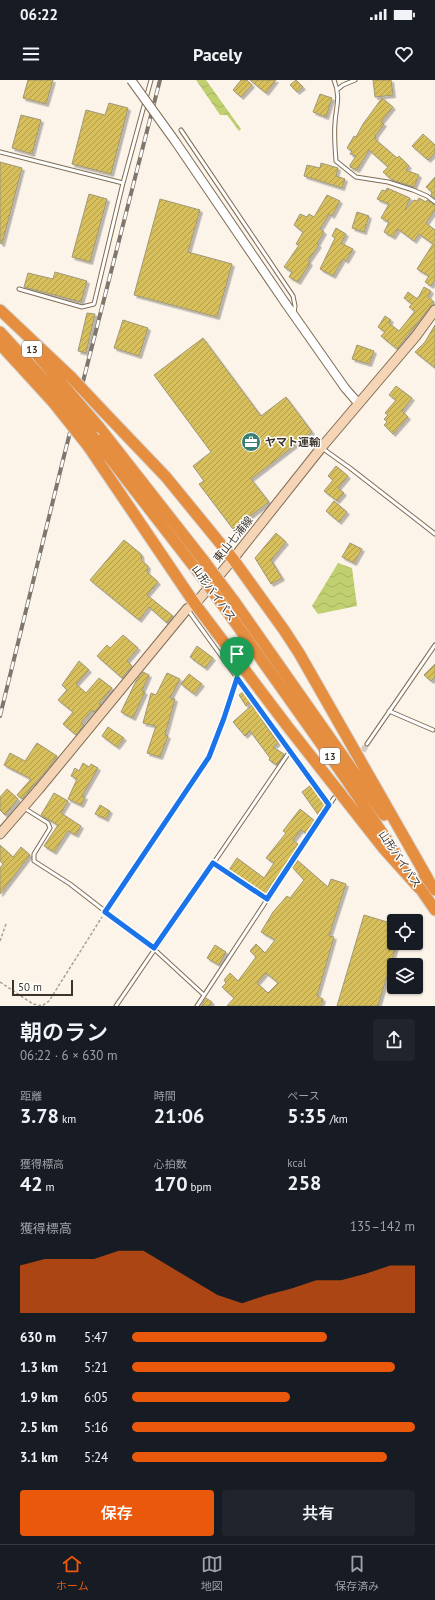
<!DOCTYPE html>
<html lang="ja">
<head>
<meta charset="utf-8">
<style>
  :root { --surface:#171b24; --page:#20242c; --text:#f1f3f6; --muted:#9ea1a6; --line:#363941; --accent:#ea580c }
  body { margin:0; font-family:"PT Sans","Noto Sans JP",sans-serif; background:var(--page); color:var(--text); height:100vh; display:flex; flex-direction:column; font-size:15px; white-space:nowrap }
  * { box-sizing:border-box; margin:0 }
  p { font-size:13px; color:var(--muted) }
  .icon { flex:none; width:22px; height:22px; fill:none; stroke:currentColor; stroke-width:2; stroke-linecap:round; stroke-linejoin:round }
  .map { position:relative; height:926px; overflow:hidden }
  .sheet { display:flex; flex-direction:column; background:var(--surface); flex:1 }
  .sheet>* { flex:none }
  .controls { position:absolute; left:387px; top:834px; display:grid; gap:8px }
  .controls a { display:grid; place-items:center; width:36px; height:36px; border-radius:4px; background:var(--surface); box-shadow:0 1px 3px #0004; font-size:20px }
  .scale { position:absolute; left:12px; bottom:10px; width:61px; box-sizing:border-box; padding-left:4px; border:2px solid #3c3429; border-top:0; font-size:11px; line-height:14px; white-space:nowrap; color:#3c3429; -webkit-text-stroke:3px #fff; paint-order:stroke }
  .pin { position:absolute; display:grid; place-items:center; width:34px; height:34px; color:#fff; margin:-41px -17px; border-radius:50% 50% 50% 0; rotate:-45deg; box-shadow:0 0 4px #0007 }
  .pin .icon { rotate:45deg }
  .round { display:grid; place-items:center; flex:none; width:42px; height:42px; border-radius:4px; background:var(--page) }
  .overview { display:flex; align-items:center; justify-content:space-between; height:68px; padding:0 20px }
  h1 { font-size:22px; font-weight:600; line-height:30px }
  .stats { display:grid; grid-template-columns:repeat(3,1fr); gap:6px; height:68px; padding:4px 20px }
  .stats div { display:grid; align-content:center }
  .stats b { font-size:20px; font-weight:600 }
  .stats small { font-size:11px; font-weight:400 }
  .stats p { font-size:11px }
  .chart { height:112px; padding:8px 20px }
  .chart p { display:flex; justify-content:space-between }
  .chart svg { width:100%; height:72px; margin-top:4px; fill:var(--accent); opacity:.7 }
  .primary-button { display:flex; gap:8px; margin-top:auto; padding:8px 20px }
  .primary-button a { flex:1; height:46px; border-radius:4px; background:var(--accent); color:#fff; font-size:16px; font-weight:600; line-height:46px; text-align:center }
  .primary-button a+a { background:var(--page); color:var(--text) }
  ul { padding:0 20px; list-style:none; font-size:13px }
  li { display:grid; grid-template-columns:64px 48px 1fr; align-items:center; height:30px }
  li i { height:10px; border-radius:5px; background:var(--accent) }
  .status { display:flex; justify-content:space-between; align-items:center; height:28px; padding:0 20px; background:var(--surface); direction:ltr }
  .status svg { height:11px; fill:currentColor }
  header { display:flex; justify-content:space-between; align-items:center; height:52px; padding:0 20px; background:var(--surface); font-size:18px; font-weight:600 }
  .tab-bar { display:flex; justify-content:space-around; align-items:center; height:56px; border-top:1px solid var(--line); background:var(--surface); font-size:11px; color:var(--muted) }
  .tab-bar a { display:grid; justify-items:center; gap:2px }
  .tab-bar .on { color:var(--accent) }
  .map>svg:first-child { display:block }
</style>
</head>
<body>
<div class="status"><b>06:22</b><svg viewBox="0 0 49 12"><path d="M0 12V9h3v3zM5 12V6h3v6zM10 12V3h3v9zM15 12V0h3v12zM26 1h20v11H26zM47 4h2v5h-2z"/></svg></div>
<header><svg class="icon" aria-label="menu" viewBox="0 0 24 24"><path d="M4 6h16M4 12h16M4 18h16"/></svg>Pacely<svg class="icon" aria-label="heart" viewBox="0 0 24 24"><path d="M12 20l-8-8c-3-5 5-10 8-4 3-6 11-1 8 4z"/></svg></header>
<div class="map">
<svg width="435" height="926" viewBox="0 0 435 926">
  <defs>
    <pattern id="water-waves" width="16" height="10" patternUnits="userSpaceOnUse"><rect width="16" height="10" fill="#c0d071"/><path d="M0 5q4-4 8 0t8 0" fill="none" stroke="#a6b362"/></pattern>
    <pattern id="building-hatch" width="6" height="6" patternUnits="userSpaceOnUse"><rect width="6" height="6" fill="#d7bf5c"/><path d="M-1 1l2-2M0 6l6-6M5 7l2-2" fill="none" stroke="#b09c4c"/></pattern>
    <filter id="shadow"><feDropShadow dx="2.5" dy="2.5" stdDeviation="0" flood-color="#0004"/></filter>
  </defs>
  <rect width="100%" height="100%" fill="#fcf4e9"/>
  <path fill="url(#water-waves)" d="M 196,0 L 206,0 L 241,49 L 239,51 L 227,35 L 220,35 Z
    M 338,483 L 352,488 L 357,526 L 318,534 L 312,526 Z"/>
  <path fill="url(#building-hatch)" stroke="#9f987a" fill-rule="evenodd" filter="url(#shadow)" d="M 28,0 L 53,0 L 46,24 L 23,18 Z
    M 241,0 L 247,0 L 252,5 L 241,17 L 233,10 Z
    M 250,0 L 276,0 L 266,13 Z
    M 296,0 L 303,7 L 297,12 L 290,5 Z
    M 373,0 L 391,0 L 393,15 L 375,17 Z
    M 320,14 L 332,18 L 326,37 L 313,32 Z
    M 382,18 L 393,27 L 381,42 L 384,44 L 375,56 L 376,56 L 375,59 L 397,78 L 399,76 L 409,86 L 406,90 L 419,95 L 414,107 L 392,100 L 383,92 L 388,87 L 369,70 L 357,90 L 350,87 L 350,85 L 356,76 L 350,74 L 352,71 L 347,68 L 354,56 L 356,57 L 363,44 Z
    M 109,23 L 128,28 L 111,94 L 72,84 L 86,30 L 105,35 Z
    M 21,35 L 41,40 L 32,74 L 12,68 Z
    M 423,54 L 435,65 L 435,73 L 428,80 L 412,66 Z
    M 0,82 L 22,88 L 2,164 L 0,163 Z
    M 321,83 L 338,88 L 336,96 L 345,99 L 342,108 L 304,96 L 307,85 L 320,88 Z
    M 435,97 L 435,118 L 431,115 L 432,112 L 426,107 Z
    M 387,108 L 410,118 L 405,130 L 414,120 L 417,121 L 419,118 L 426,122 L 427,120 L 435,125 L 435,130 L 426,143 L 435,150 L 435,200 L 431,206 L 425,202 L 429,196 L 417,189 L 433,164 L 419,154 L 414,161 L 398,149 L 393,157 L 384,152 L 389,142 L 381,138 L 389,124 L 377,119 L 382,110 L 386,111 Z
    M 89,114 L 107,119 L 90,182 L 72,177 Z
    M 327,115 L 340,121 L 332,136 L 329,134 L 320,149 L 324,152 L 317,164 L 319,165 L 308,181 L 310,183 L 298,202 L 289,197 L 292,192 L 284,187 L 299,165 L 296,164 L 303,152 L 294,145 L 300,134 L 307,137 L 309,134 L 314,137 Z
    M 160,119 L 200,130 L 188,172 L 232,184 L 217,237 L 134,215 Z
    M 357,132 L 369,136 L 364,152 L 352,148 Z
    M 336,148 L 346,154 L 341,163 L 353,169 L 346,181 L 343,179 L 333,196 L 320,189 L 335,158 L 332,156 Z
    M 55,192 L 87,201 L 81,222 L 24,207 L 28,193 L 53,199 Z
    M 424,207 L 431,211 L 428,217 L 434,222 L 397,269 L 381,256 L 385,252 L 378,247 L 385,236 L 391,240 L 389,243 L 399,251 L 415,231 L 409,227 L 412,224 L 404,218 L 408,212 L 416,218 L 418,218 Z
    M 87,233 L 95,234 L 86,273 L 78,271 Z
    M 123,240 L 148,248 L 139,276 L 114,268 Z
    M 435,245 L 435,288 L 415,272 L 425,262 Z
    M 203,258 L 261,336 L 286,317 L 312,352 L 251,399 L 269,422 L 233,449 L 199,404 L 204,401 L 193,386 L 211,372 L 154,295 Z
    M 357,265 L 374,271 L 369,284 L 352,279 Z
    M 396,306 L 412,318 L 402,331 L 408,337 L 393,354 L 384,345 L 387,342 L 384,339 L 388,335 L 385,333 L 396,320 L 389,315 Z
    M 336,386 L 348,396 L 338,408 L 344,413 L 337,421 L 324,411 L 333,400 L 328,396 Z
    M 334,421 L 347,432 L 339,442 L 326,431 Z
    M 276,453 L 286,462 L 271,480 L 282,498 L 271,504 L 255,478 Z
    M 124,460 L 141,474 L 142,481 L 148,486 L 147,492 L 158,502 L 147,515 L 173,536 L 167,543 L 149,527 L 139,540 L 90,500 Z
    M 350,463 L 362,469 L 354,483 L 342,477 Z
    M 123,555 L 138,568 L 127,581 L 132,586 L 122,598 L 97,576 L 107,565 L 110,568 Z
    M 197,566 L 213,578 L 205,588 L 190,577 Z
    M 79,581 L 89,590 L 76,604 L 86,613 L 99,598 L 112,608 L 99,624 L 101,625 L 94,632 L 92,630 L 81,643 L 84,645 L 76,655 L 63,644 L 73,632 L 58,620 L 67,610 L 62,605 Z
    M 435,584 L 435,597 L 431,601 L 424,595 Z
    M 143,592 L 149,595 L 142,611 L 145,612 L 133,638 L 121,632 L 136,601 Z
    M 167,593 L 180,599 L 170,618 L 175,619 L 165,655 L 168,656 L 160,677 L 147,673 L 156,646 L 143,643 L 151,613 L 156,615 Z
    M 189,594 L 202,604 L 194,614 L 181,604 Z
    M 243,612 L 251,622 L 246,626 L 239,615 Z
    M 252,625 L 263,639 L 262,640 L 278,663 L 273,667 L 284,674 L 277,685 L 269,680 L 270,678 L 250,651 L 245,656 L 233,642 Z
    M 108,647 L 124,658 L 117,667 L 102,656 Z
    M 37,663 L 57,676 L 49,687 L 22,719 L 17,715 L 31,699 L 4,685 L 10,673 L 25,681 Z
    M 83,683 L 89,687 L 91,684 L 98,688 L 82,716 L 85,717 L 81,725 L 68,719 L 77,699 L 71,696 L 75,688 L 79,691 Z
    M 311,705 L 326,725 L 319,736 L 302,712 Z
    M 7,709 L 18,719 L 5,735 L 0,730 L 0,717 Z
    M 54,713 L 68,721 L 61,733 L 81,746 L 76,755 L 68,751 L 54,772 L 44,766 L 58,745 L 41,735 Z
    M 100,725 L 110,731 L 106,739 L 95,734 Z
    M 300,729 L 315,741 L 307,754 L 301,750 L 293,760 L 299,765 L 273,806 L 271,805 L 265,815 L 229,790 L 237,778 L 264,798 L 274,783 L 266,778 L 286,753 L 283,751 Z
    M 0,765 L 13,777 L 21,767 L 30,775 L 0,814 L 0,788 L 3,784 L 0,781 Z
    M 297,780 L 328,807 L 331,799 L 346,804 L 329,856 L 334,857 L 317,916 L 323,919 L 321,926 L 227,926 L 234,918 L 222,907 L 226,903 L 224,900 L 230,893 L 238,901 L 256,877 L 250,871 L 256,864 L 265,873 L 275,860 L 261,852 L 273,832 L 287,816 L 290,818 L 304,800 L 292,787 ZM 266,893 L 278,903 L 268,913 L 257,903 Z
    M 364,835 L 394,844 L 394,863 L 397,863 L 378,926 L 337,926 Z
    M 215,865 L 226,872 L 219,885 L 207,878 Z
    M 206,918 L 212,922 L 210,926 L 201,926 Z"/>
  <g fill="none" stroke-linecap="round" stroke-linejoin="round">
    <path stroke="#d6cec3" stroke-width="6" stroke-dasharray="6 3" stroke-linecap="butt" d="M 358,679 L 367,664"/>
    <g stroke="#7f6d55" stroke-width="5">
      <path id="service" d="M 334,0 C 341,17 336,26 335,43 C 334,56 335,69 336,81 L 356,97 L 388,102 L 413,110 L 427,116 L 435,122
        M 338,9 L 343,5 L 355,0
        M 181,50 L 293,216 L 295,226 L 294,233
        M 0,72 L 123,103
        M 19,209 L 82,227 L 94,224 L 123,103 L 151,0
        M 322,368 L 350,388 L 435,454
        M 188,530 L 329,725
        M 389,631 L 433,650
        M 367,664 L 435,565
        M 24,728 L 48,743 L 50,748 L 34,774 L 34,781 L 70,804 L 154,869 L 204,915
        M 105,832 L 209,677 L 224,638 L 237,598
        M 116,926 L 290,671
        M 197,926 L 334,718"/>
    </g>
    <g stroke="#7f6d55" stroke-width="10">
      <path id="tertiary" d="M 286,224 L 345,308 L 358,323"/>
    </g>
    <g stroke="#7f6d55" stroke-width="11">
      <path id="secondary" d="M 0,754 L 39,709 L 187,529 L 195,524 L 233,479 L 321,368 L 416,256 L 435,230"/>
    </g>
    <g stroke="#d4d2d0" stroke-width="13">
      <path id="trunk" d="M 0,230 L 71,297
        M 0,252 L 57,314
        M 0,264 L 53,322
        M 31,268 L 64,306
        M 102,330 L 166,397 L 233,479 L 284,550 L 299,573 L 428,799
        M 99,347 L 204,481
        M 95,359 L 202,497
        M 88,366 L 195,524 L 288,647 L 384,769 L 419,808
        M 234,521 L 384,735
        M 222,524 L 346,699 L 395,772
        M 424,794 L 435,810
        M 415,801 L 435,830"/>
    </g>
    <path stroke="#a79f94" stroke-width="1.5" stroke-dasharray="3 2" stroke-linecap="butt" d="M 218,787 L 264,817
      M 0,861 L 6,844
      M 0,902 L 33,924 L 42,926 L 49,921 L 102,837"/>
    <use href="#service" stroke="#fff" stroke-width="3"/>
    <use href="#tertiary" stroke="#fff" stroke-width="8"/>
    <use href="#secondary" stroke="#f6d5b7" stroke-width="9"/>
    <use href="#trunk" stroke="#e68e3f" stroke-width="11"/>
    <g stroke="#7f776c" stroke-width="4">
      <path id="rail" d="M 0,636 L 64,376 L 160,0"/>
    </g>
    <use href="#rail" stroke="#fff" stroke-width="2.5" stroke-dasharray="8" stroke-linecap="butt"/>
    <g stroke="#7f6d55" stroke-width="10" stroke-linecap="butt">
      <path id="tertiary-bridge" d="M 131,0 L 175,61 L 286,224"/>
    </g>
    <g stroke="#d4d2d0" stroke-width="13" stroke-linecap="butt">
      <path id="trunk-bridge" d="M 71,297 L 102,330
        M 64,306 L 99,347
        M 57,314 L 95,359
        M 53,322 L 88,366
        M 204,481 L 234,521
        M 202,497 L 222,524"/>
    </g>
    <use href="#tertiary-bridge" stroke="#fff" stroke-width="8"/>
    <use href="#trunk-bridge" stroke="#e68e3f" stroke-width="11"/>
  </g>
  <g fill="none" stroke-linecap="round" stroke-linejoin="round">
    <g stroke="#fff" stroke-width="8">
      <path id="route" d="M 237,598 L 329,725 L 267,819 L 213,783 L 154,868 L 105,832 L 209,677 L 224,638 Z"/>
    </g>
    <use href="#route" stroke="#1a73e8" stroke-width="5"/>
  </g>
  <defs>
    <g id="office-disc" transform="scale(1)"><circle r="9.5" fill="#397e72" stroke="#fff"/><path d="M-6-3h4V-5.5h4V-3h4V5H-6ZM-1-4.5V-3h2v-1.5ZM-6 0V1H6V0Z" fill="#fff"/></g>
  </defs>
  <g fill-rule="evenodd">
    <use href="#office-disc" x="251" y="362"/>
  </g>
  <g text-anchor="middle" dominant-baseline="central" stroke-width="3" stroke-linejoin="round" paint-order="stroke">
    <g fill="#fff" stroke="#767169" stroke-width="1">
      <rect x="22" y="261" width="20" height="16" rx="3"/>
      <rect x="320" y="668" width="20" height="16" rx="3"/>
    </g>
    <g font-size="10" font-weight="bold" fill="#3c3429">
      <text x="32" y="269">13</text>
      <text x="330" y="676">13</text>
    </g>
    <g font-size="11" font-weight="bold" fill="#3c3429" stroke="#fff" text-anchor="start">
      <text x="265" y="362">ヤマト運輸</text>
    </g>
    <g font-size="11" fill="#3c3429" stroke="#fff">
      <text transform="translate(233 459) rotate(-51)">東山七浦線</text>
      <text transform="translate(214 513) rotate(54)">山形バイパス</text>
      <text transform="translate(400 779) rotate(56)">山形バイパス</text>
    </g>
  </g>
</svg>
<div class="controls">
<a><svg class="icon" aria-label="locate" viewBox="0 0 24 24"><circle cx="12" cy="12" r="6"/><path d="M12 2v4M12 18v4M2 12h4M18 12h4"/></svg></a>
<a><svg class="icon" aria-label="layers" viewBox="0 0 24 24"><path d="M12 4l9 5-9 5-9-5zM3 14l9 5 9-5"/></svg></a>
</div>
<div class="scale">50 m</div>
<div class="pin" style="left:237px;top:598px;background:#1e9e55"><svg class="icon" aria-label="arrive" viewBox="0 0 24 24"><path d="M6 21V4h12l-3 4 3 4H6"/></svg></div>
</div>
<section class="sheet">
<div class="overview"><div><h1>朝のラン</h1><p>06:22 · 6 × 630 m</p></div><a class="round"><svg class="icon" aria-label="share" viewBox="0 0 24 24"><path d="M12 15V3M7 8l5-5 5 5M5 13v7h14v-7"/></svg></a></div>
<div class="stats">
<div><p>距離</p><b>3.78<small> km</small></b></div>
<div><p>時間</p><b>21:06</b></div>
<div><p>ペース</p><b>5:35<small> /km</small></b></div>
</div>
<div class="stats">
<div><p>獲得標高</p><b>42<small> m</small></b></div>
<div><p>心拍数</p><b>170<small> bpm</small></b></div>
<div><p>kcal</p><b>258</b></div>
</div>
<div class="chart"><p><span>獲得標高</span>135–142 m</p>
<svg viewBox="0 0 160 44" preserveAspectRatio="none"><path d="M0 44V15L10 11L20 11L30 11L40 6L50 6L60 15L70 24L80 33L90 38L100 33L110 29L120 24L130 24L140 20L150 15L160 15V44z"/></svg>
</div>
<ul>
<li><b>630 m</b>5:47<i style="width:69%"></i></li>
<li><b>1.3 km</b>5:21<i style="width:93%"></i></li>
<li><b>1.9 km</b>6:05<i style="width:56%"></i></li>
<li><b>2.5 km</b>5:16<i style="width:100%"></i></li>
<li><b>3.1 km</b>5:24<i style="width:90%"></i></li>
</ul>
<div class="primary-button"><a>保存</a><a>共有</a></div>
</section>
<nav class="tab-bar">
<a class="on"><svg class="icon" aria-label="home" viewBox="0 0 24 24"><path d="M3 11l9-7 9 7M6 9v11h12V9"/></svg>ホーム</a>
<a><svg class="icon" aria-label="map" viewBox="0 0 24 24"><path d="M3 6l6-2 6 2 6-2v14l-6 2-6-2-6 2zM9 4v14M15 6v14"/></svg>地図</a>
<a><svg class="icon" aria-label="saved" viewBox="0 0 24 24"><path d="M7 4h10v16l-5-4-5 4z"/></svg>保存済み</a>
</nav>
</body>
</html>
